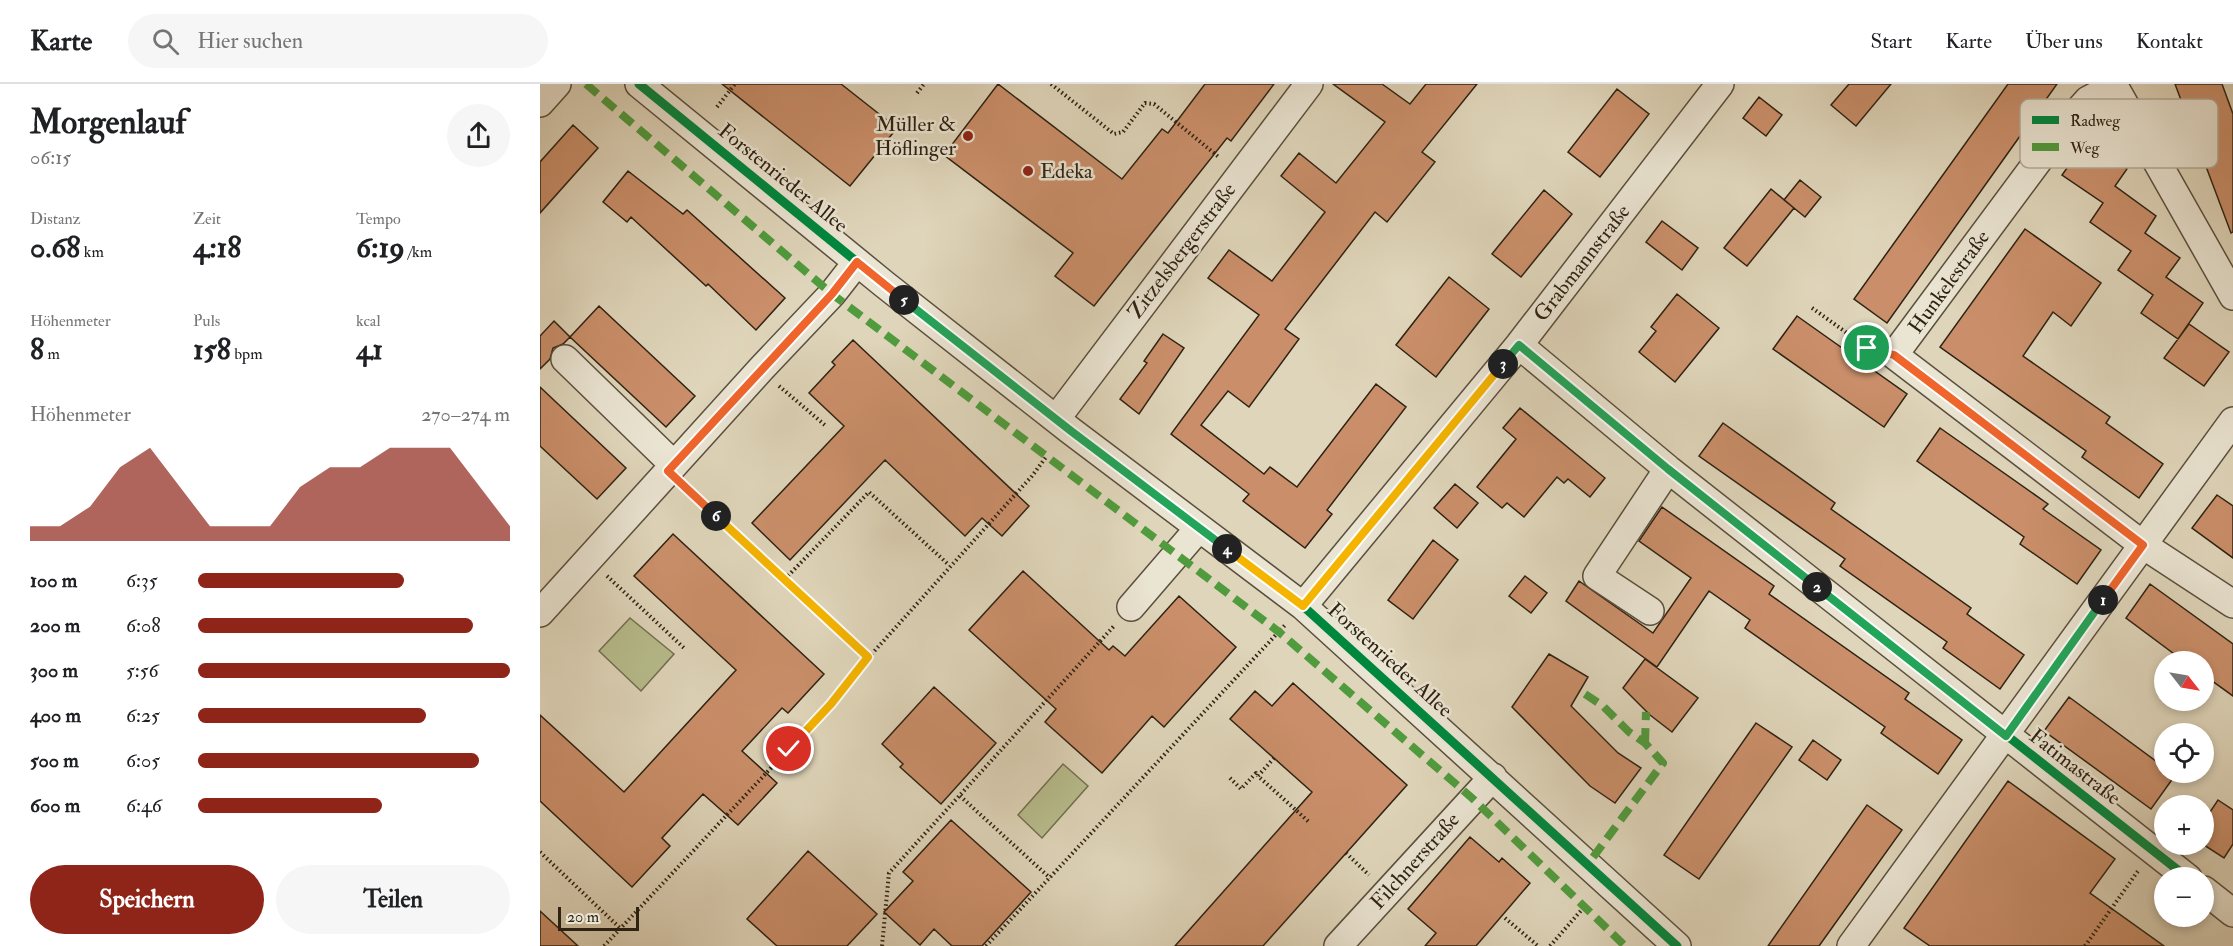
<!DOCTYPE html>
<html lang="de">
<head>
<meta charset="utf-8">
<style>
  :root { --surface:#fff; --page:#f6f6f6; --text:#202124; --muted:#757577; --line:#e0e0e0; --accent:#8f2418 }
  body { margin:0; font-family:"IM FELL Double Pica",serif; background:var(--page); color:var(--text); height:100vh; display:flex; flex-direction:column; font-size:22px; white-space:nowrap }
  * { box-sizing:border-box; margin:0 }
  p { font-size:20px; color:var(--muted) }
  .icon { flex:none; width:33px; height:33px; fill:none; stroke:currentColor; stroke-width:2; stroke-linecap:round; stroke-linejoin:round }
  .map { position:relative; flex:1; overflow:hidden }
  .drawer { display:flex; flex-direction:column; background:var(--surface); width:540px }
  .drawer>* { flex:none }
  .needle { width:39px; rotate:121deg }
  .buttons { position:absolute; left:1614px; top:567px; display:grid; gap:12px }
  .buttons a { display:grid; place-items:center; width:60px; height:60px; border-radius:50%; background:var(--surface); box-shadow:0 3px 9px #0003; font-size:30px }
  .scale { position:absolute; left:18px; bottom:15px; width:81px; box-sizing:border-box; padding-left:6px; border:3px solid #2e2213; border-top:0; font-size:16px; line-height:21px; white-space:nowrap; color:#2e2213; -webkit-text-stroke:4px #eae4d2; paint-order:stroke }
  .pin { position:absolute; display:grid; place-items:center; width:51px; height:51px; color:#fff; margin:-26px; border:3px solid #fff; border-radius:50%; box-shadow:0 2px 6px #0007 }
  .km { position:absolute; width:30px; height:30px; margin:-15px; border-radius:50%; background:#222; color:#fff; font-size:16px; line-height:30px; text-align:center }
  .round { display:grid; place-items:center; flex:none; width:63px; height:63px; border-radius:32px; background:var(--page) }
  .head { display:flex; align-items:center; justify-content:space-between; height:102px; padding:0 30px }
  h1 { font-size:33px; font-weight:700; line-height:45px }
  .metrics { display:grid; grid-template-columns:repeat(3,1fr); gap:9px; height:102px; padding:6px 30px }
  .metrics div { display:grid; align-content:center }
  .metrics b { font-size:30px; font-weight:700 }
  .metrics small { font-size:16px; font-weight:400 }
  .metrics p { font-size:16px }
  .chart { height:168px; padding:12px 30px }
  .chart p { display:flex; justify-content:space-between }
  .chart svg { width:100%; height:108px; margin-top:6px; fill:var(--accent); opacity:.7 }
  .primary-button { display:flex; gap:12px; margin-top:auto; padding:12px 30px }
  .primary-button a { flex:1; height:69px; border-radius:36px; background:var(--accent); color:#fff; font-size:24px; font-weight:700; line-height:69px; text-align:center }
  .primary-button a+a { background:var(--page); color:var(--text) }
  ul { padding:0 30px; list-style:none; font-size:20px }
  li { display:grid; grid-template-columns:96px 72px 1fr; align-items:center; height:45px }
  li i { height:15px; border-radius:8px; background:var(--accent) }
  header { display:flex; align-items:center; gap:36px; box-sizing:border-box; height:84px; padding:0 30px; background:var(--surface); border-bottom:2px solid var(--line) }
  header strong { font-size:28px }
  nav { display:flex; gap:33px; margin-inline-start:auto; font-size:21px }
  .search { width:420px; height:54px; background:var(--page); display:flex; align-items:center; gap:15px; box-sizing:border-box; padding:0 21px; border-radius:33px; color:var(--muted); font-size:22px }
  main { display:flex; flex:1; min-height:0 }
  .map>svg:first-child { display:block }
</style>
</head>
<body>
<header>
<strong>Karte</strong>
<div class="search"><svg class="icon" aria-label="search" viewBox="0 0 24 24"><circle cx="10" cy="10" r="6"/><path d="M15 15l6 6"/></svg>Hier suchen</div>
<nav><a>Start</a><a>Karte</a><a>Über uns</a><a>Kontakt</a></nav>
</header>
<main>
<section class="drawer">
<div class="head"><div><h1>Morgenlauf</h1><p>06:15</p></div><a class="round"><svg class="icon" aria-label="share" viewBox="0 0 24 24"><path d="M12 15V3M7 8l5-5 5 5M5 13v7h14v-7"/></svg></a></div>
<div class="metrics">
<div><p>Distanz</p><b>0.68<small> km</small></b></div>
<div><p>Zeit</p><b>4:18</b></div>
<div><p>Tempo</p><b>6:19<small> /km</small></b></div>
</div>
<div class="metrics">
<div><p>Höhenmeter</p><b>8<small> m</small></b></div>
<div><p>Puls</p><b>158<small> bpm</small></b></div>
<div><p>kcal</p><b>41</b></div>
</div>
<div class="chart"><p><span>Höhenmeter</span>270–274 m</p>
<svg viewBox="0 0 160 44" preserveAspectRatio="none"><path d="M0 44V38L10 38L20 30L30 14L40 6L50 22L60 38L70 38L80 38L90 22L100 14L110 14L120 6L130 6L140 6L150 22L160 38V44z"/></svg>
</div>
<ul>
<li><b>100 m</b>6:35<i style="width:66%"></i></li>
<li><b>200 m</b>6:08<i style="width:88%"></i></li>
<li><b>300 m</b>5:56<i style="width:100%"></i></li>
<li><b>400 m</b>6:25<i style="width:73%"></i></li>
<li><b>500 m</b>6:05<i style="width:90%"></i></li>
<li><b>600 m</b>6:46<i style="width:59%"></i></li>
</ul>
<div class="primary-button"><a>Speichern</a><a>Teilen</a></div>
</section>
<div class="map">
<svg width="1693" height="862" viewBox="0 0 1693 862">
  <rect width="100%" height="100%" fill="#dfd5ba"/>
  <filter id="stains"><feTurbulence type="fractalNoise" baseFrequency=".00333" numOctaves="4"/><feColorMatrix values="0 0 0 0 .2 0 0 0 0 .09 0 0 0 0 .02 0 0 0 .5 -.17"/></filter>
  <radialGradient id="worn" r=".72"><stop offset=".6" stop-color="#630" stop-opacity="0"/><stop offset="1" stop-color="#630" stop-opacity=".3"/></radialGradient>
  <path fill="#b7bc8c" stroke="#726f50" stroke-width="1.5" d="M 90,534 L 134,570 L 101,607 L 59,567 Z
    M 523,680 L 548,702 L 502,754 L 478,731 Z"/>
  <path fill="#ca8f6a" stroke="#2e2213" stroke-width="1.5" d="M 182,0 L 301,0 L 357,44 L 310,102 Z
    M 458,0 L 582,95 L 622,45 L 628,49 L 665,0 L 734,0 L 691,57 L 687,54 L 554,222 L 515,192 L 533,169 L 404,71 Z
    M 793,0 L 842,0 L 870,20 L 886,0 L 937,0 L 882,68 L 895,78 L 847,138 L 835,128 L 745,245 L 759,255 L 709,323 L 688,307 L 661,341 L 724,390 L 730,383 L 757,403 L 836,300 L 866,323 L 787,426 L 792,430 L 765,464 L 703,417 L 709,410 L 631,350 L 719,231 L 668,194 L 689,166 L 732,197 L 785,128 L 741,92 L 759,69 L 796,99 L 845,38 Z
    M 1309,0 L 1351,0 L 1316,42 L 1291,21 Z
    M 1468,0 L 1517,0 L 1347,239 L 1314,215 Z
    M 1635,0 L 1682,0 L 1693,30 L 1693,148 L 1691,149 Z
    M 1077,5 L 1109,30 L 1060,93 L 1028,68 Z
    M 1219,13 L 1242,31 L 1226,52 L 1203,34 Z
    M 33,41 L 58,64 L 0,129 L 0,78 Z
    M 1547,56 L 1587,85 L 1575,102 L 1616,132 L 1605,149 L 1640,174 L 1626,193 L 1663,219 L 1638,255 L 1601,229 L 1613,211 L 1578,186 L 1591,167 L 1550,138 L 1563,119 L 1522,91 Z
    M 88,87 L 143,130 L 147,126 L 245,214 L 216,246 L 168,200 L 166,202 L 91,133 L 87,138 L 63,118 Z
    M 1260,96 L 1281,113 L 1265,133 L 1244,116 Z
    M 1231,105 L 1254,124 L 1207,182 L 1184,164 Z
    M 1004,106 L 1032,130 L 981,193 L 952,170 Z
    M 1122,137 L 1158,164 L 1142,186 L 1106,158 Z
    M 1485,145 L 1561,199 L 1531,242 L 1513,228 L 1483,272 L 1570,333 L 1566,339 L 1623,380 L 1599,414 L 1542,373 L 1546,367 L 1400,263 Z
    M 909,193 L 949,225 L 896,293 L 856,261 Z
    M 1137,210 L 1179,244 L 1135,298 L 1099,268 L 1116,247 L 1111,243 Z
    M 59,222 L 155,312 L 126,343 L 30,253 Z
    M 1257,232 L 1367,310 L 1344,343 L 1233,265 Z
    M 14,237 L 30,253 L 23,260 L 13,264 L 10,275 L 0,285 L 0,252 Z
    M 1649,240 L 1689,268 L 1664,302 L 1624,274 Z
    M 623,250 L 644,264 L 599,330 L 580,315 L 607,279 L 604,277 Z
    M 313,256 L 489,422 L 462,452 L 442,434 L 425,452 L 345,376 L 250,476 L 212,439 L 304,342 L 269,309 L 295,281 L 292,278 Z
    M 0,303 L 86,384 L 57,415 L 0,362 Z
    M 980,324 L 1065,394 L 1050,413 L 1028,395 L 1024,399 L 1017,393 L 984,433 L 967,419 L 962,424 L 937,403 L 976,355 L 963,344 Z
    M 1183,339 L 1295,419 L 1291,425 L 1431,524 L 1427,530 L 1484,571 L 1460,605 L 1403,564 L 1407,558 L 1300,482 L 1305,475 L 1159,372 Z
    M 1400,344 L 1508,420 L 1503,425 L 1561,466 L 1537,500 L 1480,460 L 1484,453 L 1377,377 Z
    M 915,400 L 938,419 L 917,444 L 894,424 Z
    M 1677,411 L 1693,422 L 1693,474 L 1652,444 Z
    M 1122,423 L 1234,502 L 1229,510 L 1369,609 L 1365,615 L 1422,656 L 1398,690 L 1341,649 L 1345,643 L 1205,544 L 1210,536 L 1169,507 L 1117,583 L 1026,517 L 1039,497 L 1113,549 L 1151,494 L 1099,457 Z
    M 133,450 L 284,590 L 248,629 L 242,624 L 202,667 L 237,699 L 198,741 L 163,710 L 122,754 L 130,762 L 92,803 L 0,717 L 0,631 L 84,708 L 196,586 L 94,492 Z
    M 893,456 L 918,476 L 873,535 L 848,516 Z
    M 483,487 L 569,566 L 573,562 L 585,572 L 639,512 L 696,563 L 624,643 L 612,632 L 562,689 L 505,638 L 516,625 L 429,546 Z
    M 985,492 L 1007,509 L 991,529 L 969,512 Z
    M 1610,500 L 1693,560 L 1693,612 L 1664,591 L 1664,578 L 1645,578 L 1586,534 Z
    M 1009,570 L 1048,593 L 1031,622 L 1078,669 L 1101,684 L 1075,719 L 1050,702 L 972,623 Z
    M 1105,575 L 1158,614 L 1132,648 L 1110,631 L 1083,604 Z
    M 753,599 L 867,701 L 723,862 L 635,862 L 772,708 L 690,635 L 715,607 L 732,622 Z
    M 394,603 L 456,659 L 401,720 L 360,683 L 363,680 L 342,660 Z
    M 1529,613 L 1624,683 L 1624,688 L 1636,690 L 1611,725 L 1504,647 Z
    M 1216,639 L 1252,663 L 1159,795 L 1124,771 Z
    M 1273,656 L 1301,676 L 1287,696 L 1259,676 Z
    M 1468,697 L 1575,775 L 1550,809 L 1624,862 L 1390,862 L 1364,844 Z
    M 1678,716 L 1693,726 L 1693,760 L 1684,774 L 1664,761 L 1664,737 Z
    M 1327,721 L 1362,746 L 1279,862 L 1228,862 Z
    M 411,736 L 491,808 L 442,862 L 412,862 L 394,845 L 380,861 L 344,828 L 373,797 L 363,788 Z
    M 930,753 L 959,778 L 962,774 L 990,799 L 936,862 L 885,862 L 896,849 L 868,825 Z
    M 268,767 L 337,830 L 307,862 L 237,862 L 207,835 Z
    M 0,827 L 38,862 L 0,862 Z"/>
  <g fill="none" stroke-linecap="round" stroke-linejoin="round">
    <g stroke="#5a4f3d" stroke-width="30">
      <path id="minor" d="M 99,0 L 344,200 L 531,347 L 763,522 L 1137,862
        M 1573,0 L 1693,212
        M 1575,2 L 1548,16 L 1521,46 L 1354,271 L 1603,461 L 1693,520
        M 0,19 L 17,0
        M 979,261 L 1128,385 L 1648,794
        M 25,275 L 134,381
        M 516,335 L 769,0
        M 763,522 L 979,261 L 1180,0
        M 591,523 L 659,444
        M 1110,527 L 1057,492 L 1128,385
        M 0,529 L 221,285 L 292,210 L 317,178
        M 1664,806 L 1693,829
        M 798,862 L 953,693
        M 1311,862 L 1693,337"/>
    </g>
    <path stroke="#2e2213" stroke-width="4" stroke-dasharray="1.5 3" stroke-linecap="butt" d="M 511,0 L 574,50 L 583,48 L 605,19 L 614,20 L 680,74
      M 377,9 L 384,0
      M 177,23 L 195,0
      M 1272,224 L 1328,264
      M 239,302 L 286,342
      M 146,404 L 329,573
      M 67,492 L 144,564
      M 245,495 L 329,408 L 409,481
      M 734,674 L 718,692 L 769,738
      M 690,694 L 701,705 L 716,689 L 718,692
      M 420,712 L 510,794
      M 0,768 L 80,844
      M 806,769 L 829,791
      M 965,834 L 998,862
      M 64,862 L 291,620 L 329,573 L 492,392 L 506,373
      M 342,862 L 349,789 L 574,542
      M 446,862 L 746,540
      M 1010,862 L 1045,822
      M 1545,862 L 1598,787"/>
    <use href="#minor" stroke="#eae4d2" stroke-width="27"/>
    <path stroke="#509b3d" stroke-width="8" stroke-dasharray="15 8" stroke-linecap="butt" d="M 46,0 L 292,210 L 739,548 L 932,714 L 1085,862
      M 1045,610 L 1063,622 L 1089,648 L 1105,659 L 1123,679 L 1048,780
      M 1105,659 L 1106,628"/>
    <g stroke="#eae4d2" stroke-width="13">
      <path id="cycleway" d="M 99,0 L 344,200 L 531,347 L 763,522 L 1137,862
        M 979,261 L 1128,385 L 1648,794"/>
    </g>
    <use href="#cycleway" stroke="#00873e" stroke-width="9"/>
  </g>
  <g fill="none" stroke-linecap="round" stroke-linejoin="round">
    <g stroke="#fff" stroke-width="12">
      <path id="split-1" d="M 1327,264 L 1354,271 L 1603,461 L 1563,516"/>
    </g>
    <g stroke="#fff" stroke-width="12">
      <path id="split-2" d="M 1277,503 L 1466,652 L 1563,516"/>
    </g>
    <g stroke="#fff" stroke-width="12">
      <path id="split-3" d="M 963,280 L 979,261 L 1128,385 L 1277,503"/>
    </g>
    <g stroke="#fff" stroke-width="12">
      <path id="split-4" d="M 687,465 L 763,522 L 963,280"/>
    </g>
    <g stroke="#fff" stroke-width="12">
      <path id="split-5" d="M 364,216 L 531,347 L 687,465"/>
    </g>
    <g stroke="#fff" stroke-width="12">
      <path id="split-6" d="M 176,432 L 128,387 L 292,210 L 317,178 L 364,216"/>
    </g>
    <g stroke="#fff" stroke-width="12">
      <path id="split-7" d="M 176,432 L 328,573 L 291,620 L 249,665"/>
    </g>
    <use href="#split-1" stroke="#f0652b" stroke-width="8"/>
    <use href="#split-2" stroke="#22a559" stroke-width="8"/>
    <use href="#split-3" stroke="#22a559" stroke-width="8"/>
    <use href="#split-4" stroke="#f5b400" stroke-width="8"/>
    <use href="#split-5" stroke="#22a559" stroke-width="8"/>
    <use href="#split-6" stroke="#f0652b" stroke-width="8"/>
    <use href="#split-7" stroke="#f5b400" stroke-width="8"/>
  </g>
  <g fill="#8f2418" stroke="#eae4d2" stroke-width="2">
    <circle cx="428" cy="52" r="6"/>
    <circle cx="488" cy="87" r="6"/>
  </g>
  <g text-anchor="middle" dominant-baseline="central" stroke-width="5" stroke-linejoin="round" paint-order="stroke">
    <g font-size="21" fill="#2e2213" stroke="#eae4d2" text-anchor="end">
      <text x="416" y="40">Müller &amp;<tspan x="416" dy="24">Höflinger</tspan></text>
      <text x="500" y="87" text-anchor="start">Edeka</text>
    </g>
    <g font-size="21" fill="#2e2213" stroke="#eae4d2">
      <text transform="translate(243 94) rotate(39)">Forstenrieder Allee</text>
      <text transform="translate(642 167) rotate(-53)">Zitzelsbergerstraße</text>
      <text transform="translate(1042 179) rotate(-52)">Grabmannstraße</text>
      <text transform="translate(1409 198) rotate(-54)">Hunkelestraße</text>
      <text transform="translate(850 576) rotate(42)">Forstenrieder Allee</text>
      <text transform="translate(1535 683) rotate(38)">Fatimastraße</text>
      <text transform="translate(875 777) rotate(-48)">Filchnerstraße</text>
    </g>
  </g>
  <rect x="1480" y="15" width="198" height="69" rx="9" fill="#eae4d2" stroke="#b2aa99" stroke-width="1.5"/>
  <rect x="1492" y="32" width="27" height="8" fill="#00873e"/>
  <rect x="1492" y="59" width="27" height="8" fill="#509b3d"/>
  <g font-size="16" fill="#2e2213">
    <text x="1530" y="42">Radweg</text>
    <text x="1530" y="69">Weg</text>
  </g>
  <rect width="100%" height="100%" filter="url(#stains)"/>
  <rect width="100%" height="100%" fill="url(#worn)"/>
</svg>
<div class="buttons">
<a><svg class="needle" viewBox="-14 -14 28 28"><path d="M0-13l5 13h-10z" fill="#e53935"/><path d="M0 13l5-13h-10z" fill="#757577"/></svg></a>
<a><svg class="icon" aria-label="locate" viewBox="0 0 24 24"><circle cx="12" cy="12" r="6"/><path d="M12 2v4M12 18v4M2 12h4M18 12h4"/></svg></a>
<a>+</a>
<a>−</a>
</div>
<div class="scale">20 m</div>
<div class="pin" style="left:1327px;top:264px;background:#1e9e55"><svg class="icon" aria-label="arrive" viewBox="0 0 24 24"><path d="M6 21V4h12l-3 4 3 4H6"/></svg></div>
<div class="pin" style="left:249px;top:665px;background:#d93025"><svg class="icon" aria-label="check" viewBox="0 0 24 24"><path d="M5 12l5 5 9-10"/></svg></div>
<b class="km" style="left:1563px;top:516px">1</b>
<b class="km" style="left:1277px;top:503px">2</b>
<b class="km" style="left:963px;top:280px">3</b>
<b class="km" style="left:687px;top:465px">4</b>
<b class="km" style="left:364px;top:216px">5</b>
<b class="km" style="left:176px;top:432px">6</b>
</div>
</main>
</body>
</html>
